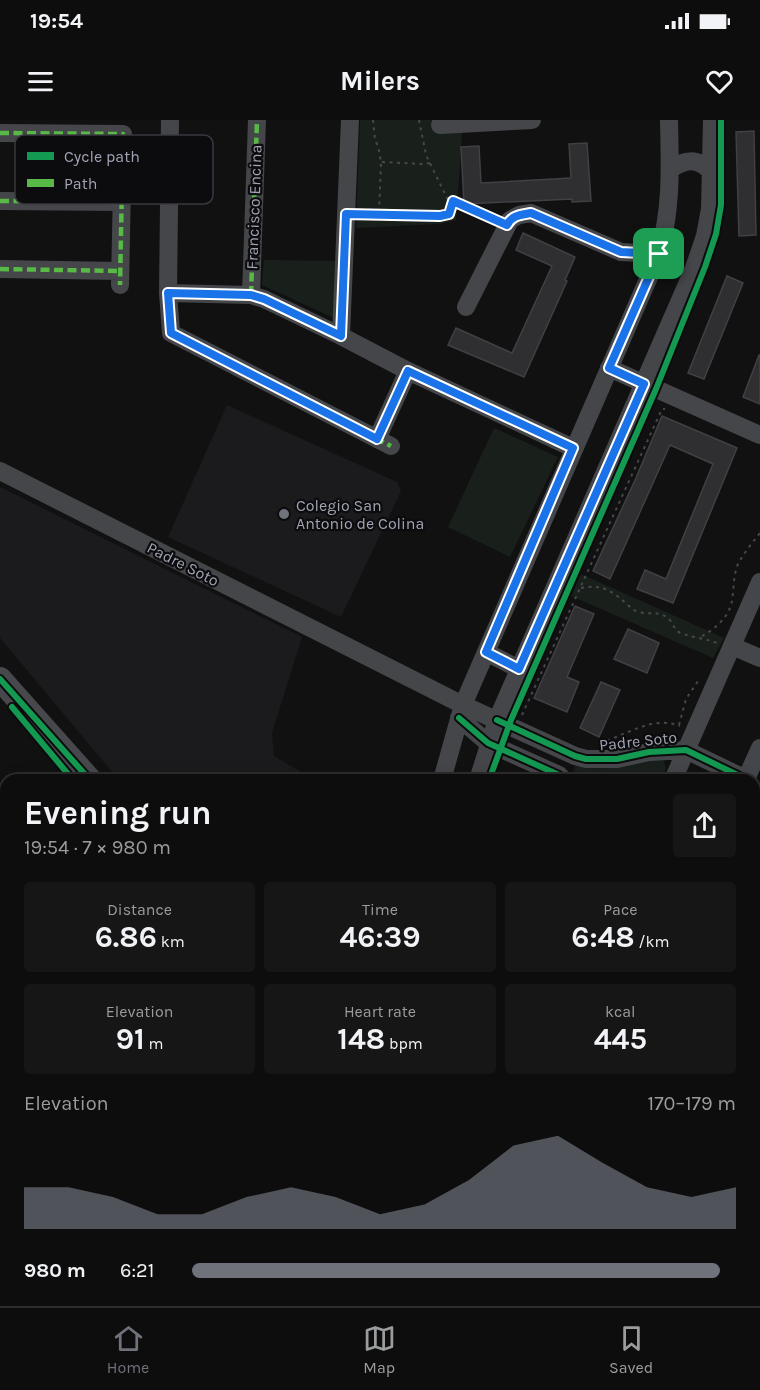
<!DOCTYPE html>
<html lang="en">
<head>
<meta charset="utf-8">
<style>
  :root { --surface:#0d0d0d; --page:#161616; --text:#f1f3f6; --muted:#9a9c9d; --line:#2d2d2e; --accent:#6f717b }
  body { margin:0; font-family:Karla,sans-serif; background:var(--page); color:var(--text); height:100vh; display:flex; flex-direction:column; font-size:22px; white-space:nowrap }
  * { box-sizing:border-box; margin:0 }
  p { font-size:20px; color:var(--muted) }
  .icon { flex:none; width:33px; height:33px; fill:none; stroke:currentColor; stroke-width:2; stroke-linecap:round; stroke-linejoin:round }
  .map { position:relative; flex:1; overflow:hidden }
  .drawer { position:absolute; left:0px; top:654px; width:760px; height:532px; display:flex; flex-direction:column; background:var(--surface); border-radius:18px 18px 0 0; box-shadow:0 3px 15px #0003,0 0 0 2px var(--line) }
  .drawer>* { flex:none }
  .pin { position:absolute; display:grid; place-items:center; width:51px; height:51px; color:#fff; margin:-26px; border-radius:12px; box-shadow:0 3px 9px #0006 }
  .round { display:grid; place-items:center; flex:none; width:63px; height:63px; border-radius:6px; background:var(--page) }
  .headline { display:flex; align-items:center; justify-content:space-between; height:102px; padding:0 24px }
  h1 { font-size:33px; font-weight:700; line-height:45px }
  .figures { display:grid; grid-template-columns:repeat(3,1fr); gap:9px; height:102px; padding:6px 24px }
  .figures div { display:grid; align-content:center; border-radius:6px; background:var(--page); text-align:center }
  .figures b { font-size:30px; font-weight:700 }
  .figures small { font-size:16px; font-weight:400 }
  .figures p { font-size:16px }
  .chart { height:168px; padding:12px 24px }
  .chart p { display:flex; justify-content:space-between }
  .chart svg { width:100%; height:108px; margin-top:6px; fill:var(--accent); opacity:.7 }
  ul { padding:0 24px; list-style:none; font-size:20px }
  li { display:grid; grid-template-columns:96px 72px 1fr; align-items:center; height:45px }
  li i { height:15px; border-radius:8px; background:var(--accent) }
  .status { display:flex; justify-content:space-between; align-items:center; height:42px; padding:0 30px; background:var(--surface); direction:ltr }
  .status svg { height:16px; fill:currentColor }
  header { display:flex; justify-content:space-between; align-items:center; height:78px; padding:0 24px; background:var(--surface); font-size:27px; font-weight:700 }
  .tab-bar { display:flex; justify-content:space-around; align-items:center; height:84px; border-top:2px solid var(--line); background:var(--surface); font-size:16px; color:var(--muted) }
  .tab-bar a { display:grid; justify-items:center; gap:3px }
  .tab-bar .on { color:var(--accent) }
  .map>svg:first-child { display:block }
</style>
</head>
<body>
<div class="status"><b>19:54</b><svg viewBox="0 0 49 12"><path d="M0 12V9h3v3zM5 12V6h3v6zM10 12V3h3v9zM15 12V0h3v12zM26 1h20v11H26zM47 4h2v5h-2z"/></svg></div>
<header><svg class="icon" aria-label="menu" viewBox="0 0 24 24"><path d="M4 6h16M4 12h16M4 18h16"/></svg>Milers<svg class="icon" aria-label="heart" viewBox="0 0 24 24"><path d="M12 20l-8-8c-3-5 5-10 8-4 3-6 11-1 8 4z"/></svg></header>
<div class="map">
<svg width="760" height="1186" viewBox="0 0 760 1186">
  <rect width="100%" height="100%" fill="#111"/>
  <path fill="#1b1b1d" d="M 227,285 L 397,362 L 401,371 L 341,497 L 168,417 Z
    M 0,367 L 302,517 L 272,613 L 274,636 L 315,660 L 119,660 L 0,518 Z"/>
  <path fill="#19201b" d="M 360,0 L 463,0 L 456,100 L 439,104 L 356,108 Z
    M 264,140 L 335,141 L 334,198 L 262,165 Z
    M 494,308 L 558,337 L 510,437 L 448,407 Z
    M 581,454 L 724,518 L 713,538 L 571,476 Z
    M 656,639 L 664,641 L 666,648 L 661,660 L 581,660 L 573,653 L 575,646 C 603,652 628,645 656,639 Z
    M 755,1020 L 760,1023 L 760,1135 L 754,1128 Z"/>
  <path fill="#2f2f31" stroke="#404045" stroke-width="1.5" d="M 754,11 L 756,115 L 739,116 L 736,12 Z
    M 587,23 L 591,81 L 572,82 L 572,79 L 464,84 L 461,27 L 479,26 L 481,63 L 571,58 L 569,24 Z
    M 523,113 L 575,137 L 565,160 L 567,161 L 524,257 L 448,225 L 456,208 L 512,233 L 552,146 L 516,130 Z
    M 727,156 L 743,163 L 704,259 L 688,253 Z
    M 759,235 L 760,235 L 760,284 L 743,277 Z
    M 662,296 L 737,328 L 673,483 L 637,469 L 645,450 L 666,459 L 713,344 L 670,325 L 610,459 L 593,451 L 636,358 Z
    M 575,486 L 594,494 L 567,557 L 579,562 L 567,592 L 534,578 Z
    M 628,509 L 659,523 L 647,553 L 614,539 Z
    M 601,562 L 620,570 L 599,617 L 580,608 Z"/>
  <g fill="none" stroke-linecap="round" stroke-linejoin="round">
    <path stroke="#47474c" stroke-width="2" stroke-dasharray="3 4.5" stroke-linecap="butt" d="M 373,0 L 375,20 L 378,26 L 381,42 L 379,94
      M 419,0 L 426,35 L 447,78 L 493,99
      M 382,42 L 422,44 L 430,43
      M 361,94 L 440,96 L 449,94 L 453,81
      M 581,468 C 603,464 610,470 627,484 C 630,487 633,490 638,492 C 649,495 659,490 669,499 C 674,504 674,511 681,513 C 693,518 705,518 717,523
      M 702,516 C 715,509 729,497 732,481 C 734,469 733,456 738,444 C 744,433 752,423 760,413
      M 522,595 L 662,289 L 665,289
      M 679,605 L 686,579 L 700,558
      M 600,623 C 627,615 652,595 680,606"/>
    <path stroke="#45464a" stroke-width="18" d="M 170,0 L 168,173 L 171,213 L 391,326
      M 440,5 L 532,0
      M 0,13 L 123,14 L 120,165
      M 670,50 C 686,38 699,38 712,53
      M 0,81 L 121,82
      M 0,149 L 120,151
      M 168,173 L 251,175 L 264,179 L 341,216 L 408,251 L 573,328
      M 251,175 L 257,0
      M 466,187 L 510,100 L 519,95 L 531,93 L 621,132 L 659,134
      M 341,216 L 350,0
      M 609,248 L 760,315
      M 377,319 L 408,251
      M 0,351 L 463,585 L 575,636 L 586,639 L 617,639 L 649,632 L 686,630 L 748,660
      M 732,526 L 760,538
      M 486,532 L 519,549
      M 459,598 L 488,623 L 559,655 L 564,660
      M 746,659 L 760,628
      M 442,660 L 463,585 L 659,134 C 672,87 670,48 669,0
      M 478,660 L 497,600 L 694,148 L 705,116 L 710,89 L 712,0
      M 673,660 L 760,462
      M 0,793 L 6,786
      M 754,827 L 760,829
      M 754,1006 L 760,1008
      M 754,1151 L 760,1157
      M 555,1180 L 560,1186
      M 434,1186 L 435,1180
      M 475,1186 L 480,1180
      M 754,1186 L 760,1177"/>
    <path stroke="#47484c" stroke-width="24" d="M 0,559 L 90,660
      M 532,1180 L 537,1186"/>
    <path stroke="#58b947" stroke-width="4.5" stroke-dasharray="9 4.5" stroke-linecap="butt" d="M 0,13 L 123,14 L 120,165
      M 0,81 L 121,82
      M 0,149 L 120,151
      M 168,173 L 171,213 L 391,326
      M 251,175 L 257,0
      M 377,319 L 408,251"/>
    <g stroke="#0c0b0d" stroke-width="10">
      <path id="cycleway" d="M 0,559 L 90,660
        M 12,587 L 73,660
        M 459,598 L 488,623 L 559,655 L 564,660
        M 497,600 L 575,636 L 586,639 L 617,639 L 649,632 L 686,630 L 748,660
        M 489,660 L 511,600 L 656,269 L 705,147 L 716,114 L 721,85 L 721,0"/>
    </g>
    <use href="#cycleway" stroke="#139951" stroke-width="6"/>
  </g>
  <g fill="none" stroke-linecap="round" stroke-linejoin="round">
    <g stroke="#fff" stroke-width="12">
      <path id="route" d="M 453,81 L 507,105 C 512,95 521,95 531,93 L 621,132 L 659,134 L 609,248 L 644,264 L 519,549 L 486,532 L 573,328 L 408,251 L 377,319 L 171,213 L 168,173 L 251,175 L 264,179 L 341,216 L 346,94 L 440,96 L 449,94 Z"/>
    </g>
    <use href="#route" stroke="#1a73e8" stroke-width="8"/>
  </g>
  <circle fill="#6f717b" stroke="#0c0b0d" stroke-width="2" cx="284" cy="394" r="6"/>
  <g text-anchor="middle" dominant-baseline="central" stroke-width="4.5" stroke-linejoin="round" paint-order="stroke">
    <g font-size="16" fill="#a1a4b4" stroke="#0c0b0d">
      <text transform="translate(254 87) rotate(-88)">Francisco Encina</text>
      <text transform="translate(183 444) rotate(27)">Padre Soto</text>
      <text transform="translate(638 621) rotate(-6)">Padre Soto</text>
    </g>
    <g font-size="16" fill="#a1a4b4" stroke="#0c0b0d" text-anchor="start">
      <text x="296" y="385">Colegio San<tspan x="296" dy="18">Antonio de Colina</tspan></text>
    </g>
  </g>
  <rect x="15" y="15" width="198" height="69" rx="9" fill="#0c0b0d" stroke="#39393f" stroke-width="1.5"/>
  <rect x="27" y="32" width="27" height="8" fill="#139951"/>
  <rect x="27" y="59" width="27" height="8" fill="#58b947"/>
  <g font-size="16" fill="#a1a4b4">
    <text x="64" y="42">Cycle path</text>
    <text x="64" y="69">Path</text>
  </g>
</svg>
<div class="pin" style="left:659px;top:134px;background:#1e9e55"><svg class="icon" aria-label="arrive" viewBox="0 0 24 24"><path d="M6 21V4h12l-3 4 3 4H6"/></svg></div>
<section class="drawer">
<div class="headline"><div><h1>Evening run</h1><p>19:54 · 7 × 980 m</p></div><a class="round"><svg class="icon" aria-label="share" viewBox="0 0 24 24"><path d="M12 15V3M7 8l5-5 5 5M5 13v7h14v-7"/></svg></a></div>
<div class="figures">
<div><p>Distance</p><b>6.86<small> km</small></b></div>
<div><p>Time</p><b>46:39</b></div>
<div><p>Pace</p><b>6:48<small> /km</small></b></div>
</div>
<div class="figures">
<div><p>Elevation</p><b>91<small> m</small></b></div>
<div><p>Heart rate</p><b>148<small> bpm</small></b></div>
<div><p>kcal</p><b>445</b></div>
</div>
<div class="chart"><p><span>Elevation</span>170–179 m</p>
<svg viewBox="0 0 160 44" preserveAspectRatio="none"><path d="M0 44V27L10 27L20 31L30 38L40 38L50 31L60 27L70 31L80 38L90 34L100 24L110 10L120 6L130 17L140 27L150 31L160 27V44z"/></svg>
</div>
<ul>
<li><b>980 m</b>6:21<i style="width:97%"></i></li>
</ul>
</section>
</div>
<nav class="tab-bar">
<a class="on"><svg class="icon" aria-label="home" viewBox="0 0 24 24"><path d="M3 11l9-7 9 7M6 9v11h12V9"/></svg>Home</a>
<a><svg class="icon" aria-label="map" viewBox="0 0 24 24"><path d="M3 6l6-2 6 2 6-2v14l-6 2-6-2-6 2zM9 4v14M15 6v14"/></svg>Map</a>
<a><svg class="icon" aria-label="saved" viewBox="0 0 24 24"><path d="M7 4h10v16l-5-4-5 4z"/></svg>Saved</a>
</nav>
</body>
</html>
